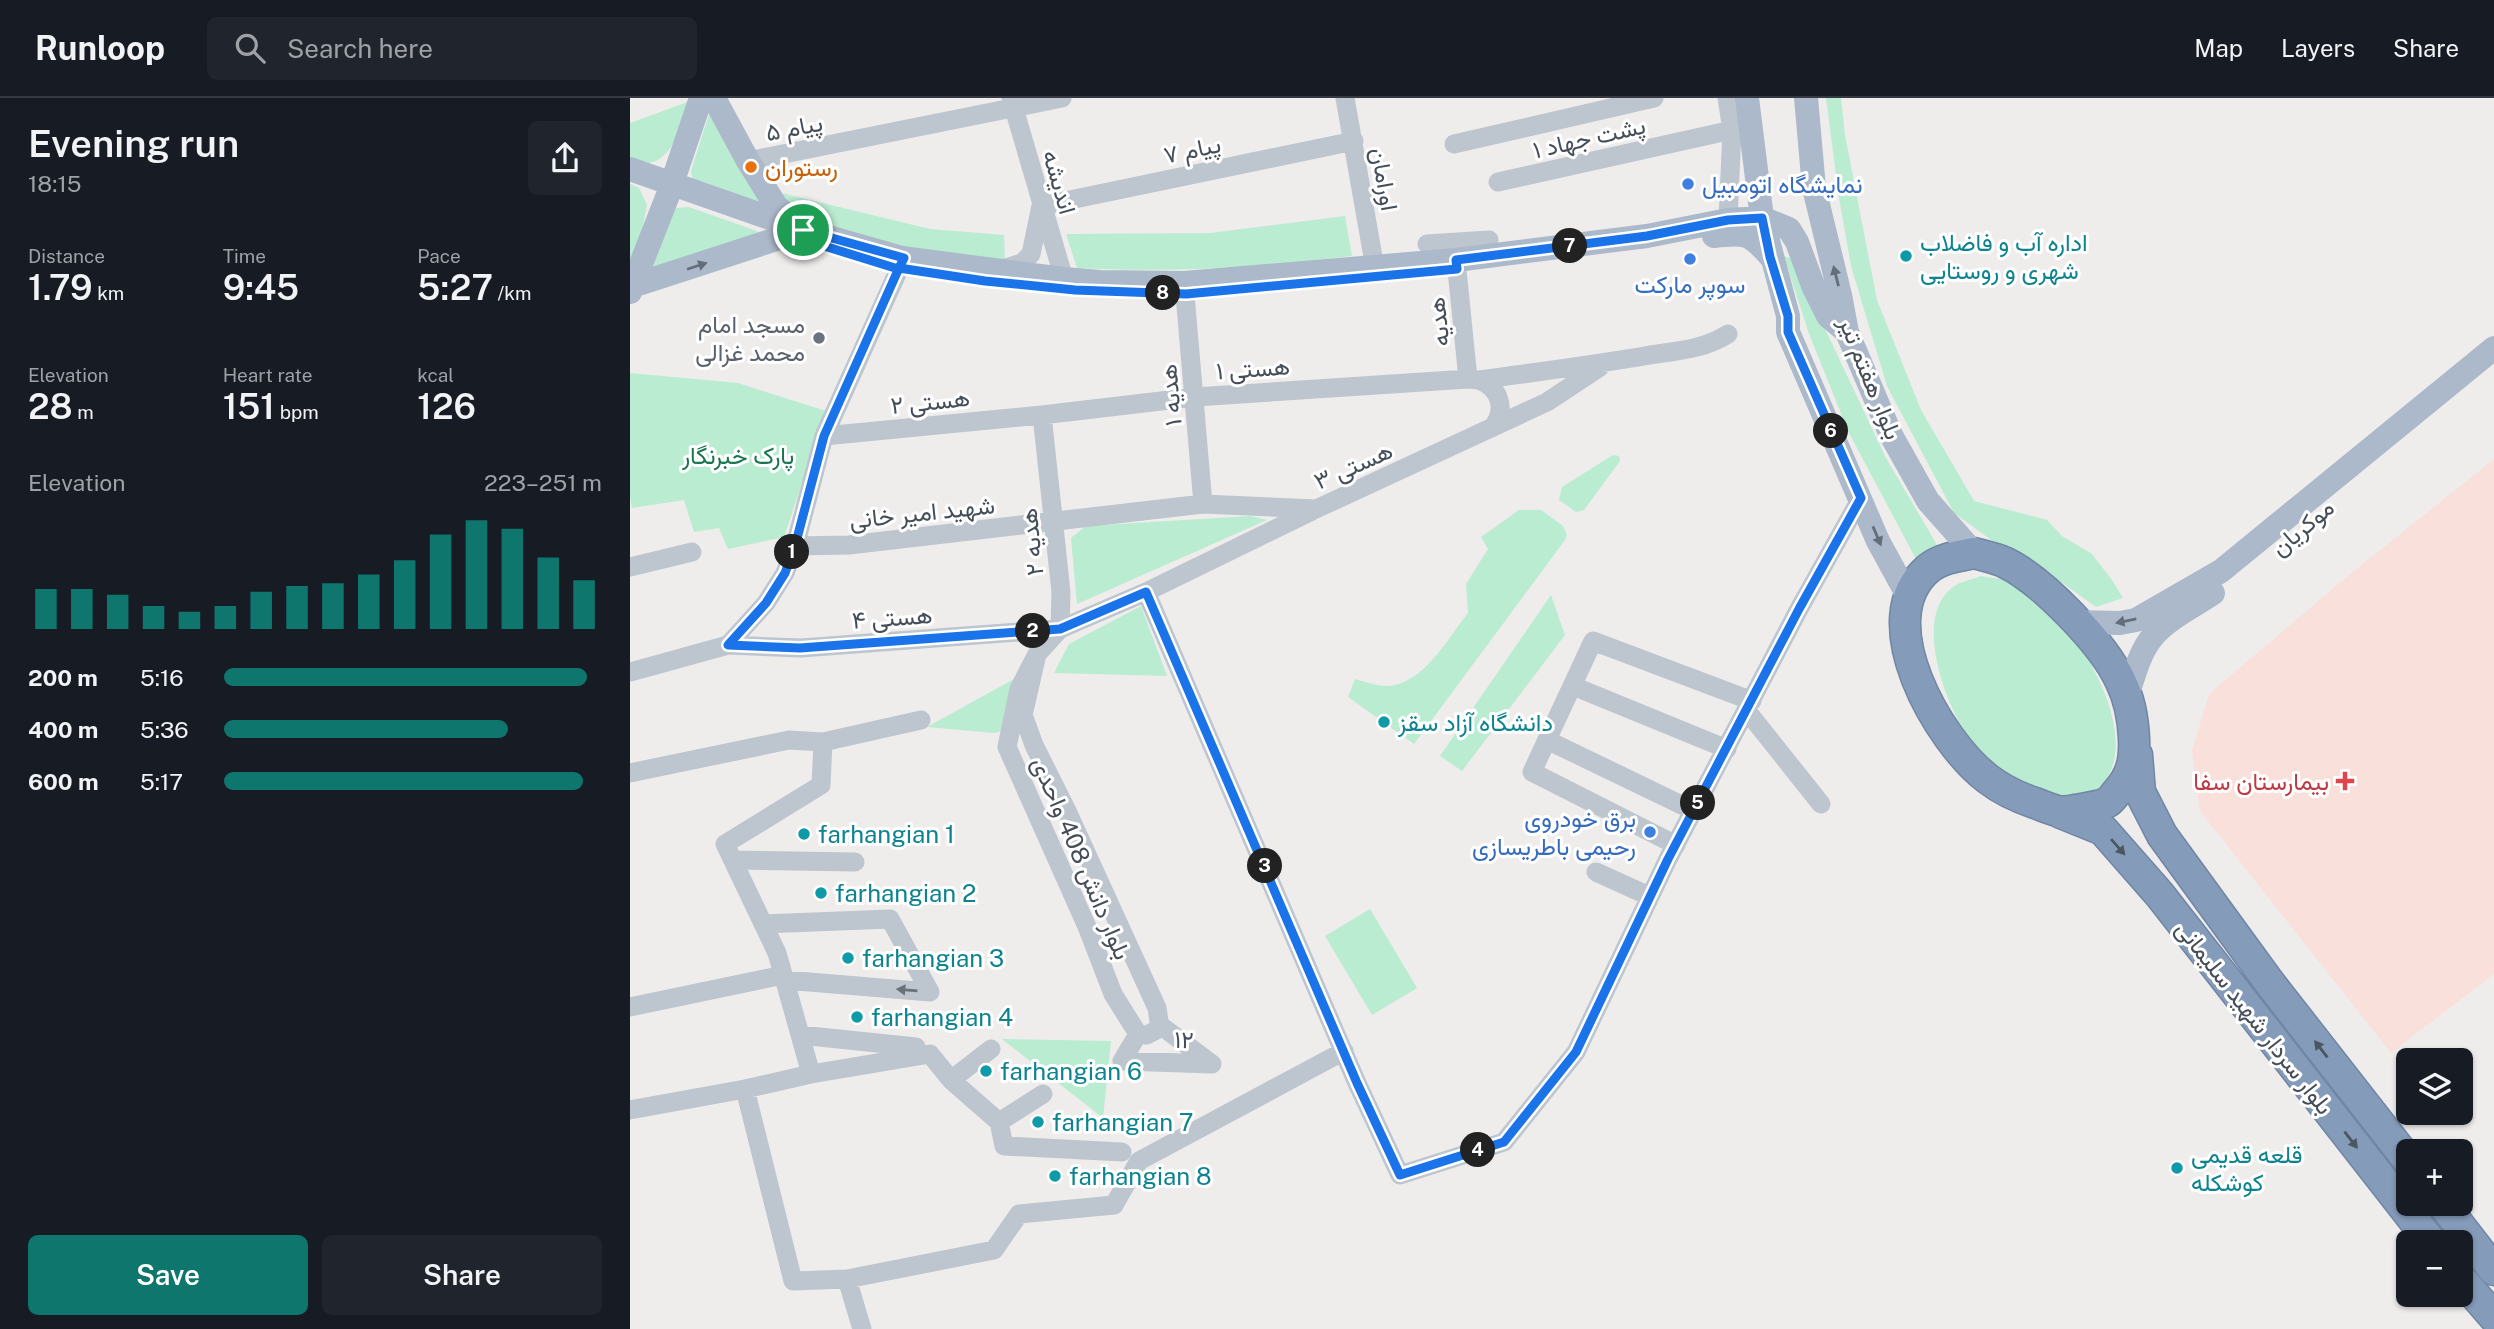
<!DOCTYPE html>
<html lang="en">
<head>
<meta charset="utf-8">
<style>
  :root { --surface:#171b24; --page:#20242c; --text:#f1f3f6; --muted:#9ea1a6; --line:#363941; --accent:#0f766e }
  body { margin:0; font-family:"Public Sans",Vazirmatn,sans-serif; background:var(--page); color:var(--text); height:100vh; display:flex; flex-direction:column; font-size:26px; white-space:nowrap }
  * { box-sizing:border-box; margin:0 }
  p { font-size:23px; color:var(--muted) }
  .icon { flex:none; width:38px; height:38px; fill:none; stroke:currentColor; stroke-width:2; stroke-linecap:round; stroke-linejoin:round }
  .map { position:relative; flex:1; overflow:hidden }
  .panel { display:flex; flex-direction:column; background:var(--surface); width:630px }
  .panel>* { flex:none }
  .buttons { position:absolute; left:1766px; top:950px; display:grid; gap:14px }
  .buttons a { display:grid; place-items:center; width:77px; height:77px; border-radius:10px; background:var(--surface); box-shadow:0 2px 5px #0004; font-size:35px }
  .pin { position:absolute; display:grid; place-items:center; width:60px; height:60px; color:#fff; margin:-30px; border:4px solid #fff; border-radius:50%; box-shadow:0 2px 7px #0007 }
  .km { position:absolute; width:35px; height:35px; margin:-18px; border-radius:50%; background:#222; color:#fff; font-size:19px; line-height:35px; text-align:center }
  .round { display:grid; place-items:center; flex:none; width:74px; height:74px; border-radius:10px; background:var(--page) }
  .head { display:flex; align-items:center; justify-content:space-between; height:119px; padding:0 28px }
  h1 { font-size:38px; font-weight:600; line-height:52px }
  .stats { display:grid; grid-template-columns:repeat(3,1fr); gap:10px; height:119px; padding:7px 28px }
  .stats div { display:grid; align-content:center }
  .stats b { font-size:35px; font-weight:600 }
  .stats small { font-size:19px; font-weight:400 }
  .stats p { font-size:19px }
  .chart { height:196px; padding:14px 28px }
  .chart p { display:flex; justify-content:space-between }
  .chart svg { width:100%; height:126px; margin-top:7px; stroke:var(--accent); stroke-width:6 }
  .primary-button { display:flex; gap:14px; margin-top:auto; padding:14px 28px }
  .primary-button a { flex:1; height:80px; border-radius:10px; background:var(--accent); color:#fff; font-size:28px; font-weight:600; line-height:80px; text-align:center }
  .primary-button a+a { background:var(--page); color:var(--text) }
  ul { padding:0 28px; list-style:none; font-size:23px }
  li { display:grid; grid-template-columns:112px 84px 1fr; align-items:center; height:52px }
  li i { height:18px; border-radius:9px; background:var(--accent) }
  header { display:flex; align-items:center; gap:42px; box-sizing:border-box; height:98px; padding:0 35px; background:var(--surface); border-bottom:2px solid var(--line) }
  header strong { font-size:33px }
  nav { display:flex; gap:38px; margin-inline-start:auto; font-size:24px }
  .search { width:490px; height:63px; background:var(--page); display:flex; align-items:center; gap:18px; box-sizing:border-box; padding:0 24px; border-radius:10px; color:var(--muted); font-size:26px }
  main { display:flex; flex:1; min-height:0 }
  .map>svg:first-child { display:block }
</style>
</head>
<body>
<header>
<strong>Runloop</strong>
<div class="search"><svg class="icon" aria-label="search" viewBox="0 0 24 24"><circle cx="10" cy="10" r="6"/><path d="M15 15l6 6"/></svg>Search here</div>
<nav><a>Map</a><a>Layers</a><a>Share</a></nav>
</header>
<main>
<section class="panel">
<div class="head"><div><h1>Evening run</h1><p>18:15</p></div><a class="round"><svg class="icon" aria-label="share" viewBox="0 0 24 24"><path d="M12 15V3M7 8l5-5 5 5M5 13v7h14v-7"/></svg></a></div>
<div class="stats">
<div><p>Distance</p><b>1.79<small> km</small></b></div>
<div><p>Time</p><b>9:45</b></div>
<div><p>Pace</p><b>5:27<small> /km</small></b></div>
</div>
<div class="stats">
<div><p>Elevation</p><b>28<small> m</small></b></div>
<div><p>Heart rate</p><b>151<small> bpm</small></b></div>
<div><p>kcal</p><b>126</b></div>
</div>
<div class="chart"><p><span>Elevation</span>223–251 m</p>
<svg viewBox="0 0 160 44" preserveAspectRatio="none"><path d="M5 44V30M15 44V30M25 44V32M35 44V36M45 44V38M55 44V36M65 44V31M75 44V29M85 44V28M95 44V25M105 44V20M115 44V11M125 44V6M135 44V9M145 44V19M155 44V27"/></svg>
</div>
<ul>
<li><b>200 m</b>5:16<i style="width:96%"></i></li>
<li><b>400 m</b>5:36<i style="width:75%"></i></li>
<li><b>600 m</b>5:17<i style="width:95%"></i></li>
</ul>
<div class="primary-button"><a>Save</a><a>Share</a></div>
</section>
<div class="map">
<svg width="1864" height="1231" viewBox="0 0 1864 1231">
  <rect width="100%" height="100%" fill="#efecec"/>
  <path fill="#f9e0db" d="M 1864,361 L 1864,876 L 1761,955 L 1570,713 L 1562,653 L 1579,596 L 1719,477 Z"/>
  <path fill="#baecd1" d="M 1196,0 L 1211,0 L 1215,37 L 1247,202 L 1291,312 L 1344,403 L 1417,422 L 1432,438 L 1462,456 L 1482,482 L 1493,500 L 1466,509 L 1434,486 L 1371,449 L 1324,415 L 1257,288 L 1221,168 L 1209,100 Z
    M 63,2 C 50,30 40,77 0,63 L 0,25 Z
    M 80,13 L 134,109 L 63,83 L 61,73 Z
    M 0,86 L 9,90 L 17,107 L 12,134 L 0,163 Z
    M 147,94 L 300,131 L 374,137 L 375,162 L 278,149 L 169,124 Z
    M 59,109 L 127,133 L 136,140 L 20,177 L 41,117 L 46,110 Z
    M 715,118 L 722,158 C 629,169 541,175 447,170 L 436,136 L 580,135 Z
    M 1154,158 L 1162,161 L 1256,360 L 1310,452 L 1287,463 L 1218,333 L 1178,233 Z
    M 0,275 L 108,285 L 196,313 L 154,439 L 98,451 L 89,430 L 64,434 L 54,402 L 2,410 L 0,399 Z
    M 983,357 L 989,358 L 990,363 L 954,412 L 946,414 L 929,402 L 932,389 Z
    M 889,412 L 911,412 L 933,428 L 937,437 L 935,442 L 784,646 L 718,599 L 725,581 C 739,585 755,591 769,586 C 799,576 819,539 838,515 L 836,486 L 858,451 L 851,439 Z
    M 620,418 L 637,422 L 447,506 L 441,440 L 456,428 Z
    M 1351,478 C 1360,480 1370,480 1378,483 C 1392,488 1405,501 1416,511 C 1424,520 1435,528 1442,537 C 1469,572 1507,649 1471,688 C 1461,699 1447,701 1433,700 C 1428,699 1422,699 1417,698 C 1406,695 1374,678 1366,669 C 1355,658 1341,643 1332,629 C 1312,595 1283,514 1326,487 C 1333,483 1344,481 1351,478 Z
    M 921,497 L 935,537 L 832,673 L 810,658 Z
    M 511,508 L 537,578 L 424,575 L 439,546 Z
    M 384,581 L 372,633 L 364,635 L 297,629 Z
    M 740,811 L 787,890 L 742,917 L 695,838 Z
    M 372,941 L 481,943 L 473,1020 Z"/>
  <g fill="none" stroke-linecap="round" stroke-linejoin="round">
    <g stroke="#7086a5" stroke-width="33">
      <path id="highway" d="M 1344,455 C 1354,458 1365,460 1374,464 C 1412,482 1474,546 1491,584 C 1500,602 1503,621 1504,640 C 1505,662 1502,677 1487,694 C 1484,697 1481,703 1476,705 C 1468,709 1455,710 1445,712 C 1428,716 1421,711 1405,705 C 1390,700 1371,691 1358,681 C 1309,644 1237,521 1299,470 C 1312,460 1329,458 1344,455 Z
        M 1507,657 L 1510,694 L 1532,737 L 1639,884 L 1778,1062
        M 1431,715 L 1473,732 L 1530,797 L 1801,1144
        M 1813,1106 L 1864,1172
        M 1830,1180 L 1864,1219"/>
    </g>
    <path stroke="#bdc5ce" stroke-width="19" d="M 381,0 L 434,181
      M 715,0 L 745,170
      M 1097,0 L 1102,32 L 1098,122
      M 824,46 L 1024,0
      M 118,63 L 432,0
      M 868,84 L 1102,32
      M 797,146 L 859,142
      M 826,162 L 838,281
      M 369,172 L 392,165 L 401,156 L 411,108 L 724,43
      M 554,185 L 573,406
      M 849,282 C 870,290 877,312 862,330
      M 194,338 L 412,317 L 565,299 L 838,281 L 849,282 C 906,274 963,267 1020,257 C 1047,253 1075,251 1098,236
      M 165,448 L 219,447 L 573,406 L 686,411 L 917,304 L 970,269
      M 0,469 L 62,454
      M 516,494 L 727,985 L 770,1077 L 874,1044 L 946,954 L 1038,761 L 1169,511 L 1231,400
      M 98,547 L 171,550 L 430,531 L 516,494 L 682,413
      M 407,556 L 393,617 L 404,647 L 437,713 L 527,910 L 530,930 L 517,937 L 508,936 L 483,896 L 458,831 L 377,649 L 389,591 Z
      M 407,556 L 430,531 L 431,494 L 412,317
      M 0,574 L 98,547 L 136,505 L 155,475 L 165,448 L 194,338 L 274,160
      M 943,588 L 1097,651
      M 1117,613 L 1191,706
      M 917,642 L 1064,713
      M 0,675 L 159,642 L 193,644 L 291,622
      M 1046,747 L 902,674 L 963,543 L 1122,603
      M 103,762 L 225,764
      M 966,774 L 1019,798
      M 133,826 L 260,821 L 300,894 L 155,882
      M 0,909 L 153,877
      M 508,936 L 492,963 L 582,966 L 530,927
      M 170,937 L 286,949
      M 181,976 L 300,956 L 321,982 L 369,1024 L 374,1048 L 492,1054
      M 321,982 L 361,951
      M 115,991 L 163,1183 L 217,1181 L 232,1231
      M 0,1012 L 115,991 L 181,976 L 147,855 L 95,746 L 191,687 L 193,644
      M 369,1024 L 413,996
      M 217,1181 L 364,1152 L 389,1116 L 484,1107 L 509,1063 L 714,953"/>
    <path stroke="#acb9ca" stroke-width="24" d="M 1117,0 L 1132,120 L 1158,218 L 1158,234 L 1248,443 L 1278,498
      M 1176,0 L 1184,90 L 1210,197 L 1217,234 L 1261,337 L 1298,403 L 1344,455
      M 0,71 L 174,132 L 272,160 L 434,181 L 470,184 L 554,185 L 826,162 L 1017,138 L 1098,122 L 1132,120 L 1159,131 L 1167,144 L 1184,190 L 1198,218 L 1217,234
      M 1084,138 C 1115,134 1120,135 1141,159
      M 0,185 L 2,188 L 174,132 L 146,108 L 118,63 L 84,0
      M 0,194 L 38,97 L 71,0
      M 1445,524 L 1490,525 L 1506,522 L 1591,473 L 1864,250
      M 1497,598 C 1504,578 1509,554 1524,537 C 1539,520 1564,508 1583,495"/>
    <use href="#highway" stroke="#859bba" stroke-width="30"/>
  </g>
  <defs><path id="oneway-solid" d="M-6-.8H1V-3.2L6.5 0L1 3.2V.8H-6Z" transform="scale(1.75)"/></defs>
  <g fill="#646e7a">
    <use href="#oneway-solid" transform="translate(67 168) rotate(-18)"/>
    <use href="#oneway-solid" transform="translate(1206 178) rotate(-104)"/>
    <use href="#oneway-solid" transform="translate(1247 438) rotate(67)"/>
    <use href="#oneway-solid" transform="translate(1496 523) rotate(169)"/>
  </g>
  <g fill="#4b5662">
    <use href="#oneway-solid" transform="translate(1488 749) rotate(49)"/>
    <use href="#oneway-solid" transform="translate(1691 951) rotate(-128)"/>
    <use href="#oneway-solid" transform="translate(1721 1042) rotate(52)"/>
  </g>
  <use fill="#69727b" href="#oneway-solid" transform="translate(277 892) rotate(-175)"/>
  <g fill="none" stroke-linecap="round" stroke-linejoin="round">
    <g stroke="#fff" stroke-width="14">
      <path id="route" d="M 173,132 L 274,160 L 269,170 L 194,338 L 165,448 L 155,475 L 136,505 L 98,547 L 170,550 L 430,531 L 516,494 L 727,985 L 770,1077 L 874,1044 L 946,954 L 1038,761 L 1169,511 L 1231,400 L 1158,234 L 1158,218 L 1140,159 L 1132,120 L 1098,122 L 1017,138 L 826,162 L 827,171 L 556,196 L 445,192 L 355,183 L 269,170 L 265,170 L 162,138 L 173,132"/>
    </g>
    <use href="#route" stroke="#1a73e8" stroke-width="9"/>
  </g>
  <circle fill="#e8710a" stroke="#fff" stroke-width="2.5" cx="121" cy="69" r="7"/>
  <g fill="#3f7fe0" stroke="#fff" stroke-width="2.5">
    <circle cx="1058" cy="86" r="7"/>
    <circle cx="1060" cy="161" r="7"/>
    <circle cx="1020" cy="734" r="7"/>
  </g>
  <g fill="#0f9aa8" stroke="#fff" stroke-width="2.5">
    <circle cx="1276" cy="158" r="7"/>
    <circle cx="754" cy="624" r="7"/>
    <circle cx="174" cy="736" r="7"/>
    <circle cx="191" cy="795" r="7"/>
    <circle cx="218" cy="860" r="7"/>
    <circle cx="227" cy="919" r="7"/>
    <circle cx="356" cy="973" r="7"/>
    <circle cx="408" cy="1024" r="7"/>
    <circle cx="1547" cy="1070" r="7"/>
    <circle cx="425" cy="1078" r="7"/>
  </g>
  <circle fill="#6b7280" stroke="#fff" stroke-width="2.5" cx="189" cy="240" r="7"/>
  <path fill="#e0444e" stroke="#fff" stroke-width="2.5" d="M1711.5 672.5h7v7h7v7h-7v7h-7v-7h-7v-7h7z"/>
  <g text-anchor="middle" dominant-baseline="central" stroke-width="6" stroke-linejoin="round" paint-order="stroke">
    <g font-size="24" fill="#454e58" stroke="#fff">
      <text transform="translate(164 29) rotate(-11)">پیام ۵</text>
      <text transform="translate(959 39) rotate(-13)">پشت جهاد ۱</text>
      <text transform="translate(562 51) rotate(-12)">پیام ۷</text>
      <text transform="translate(755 81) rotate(80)">اورامان</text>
      <text transform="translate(430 84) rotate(74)">اندیشه</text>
      <text transform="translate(808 224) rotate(-96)">هدیه</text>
      <text transform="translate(623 270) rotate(-4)">هستی ۱</text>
      <text transform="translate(1241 280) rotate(68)">بلوار هفتم تیر</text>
      <text transform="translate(540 297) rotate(-95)">هدیه ۱</text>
      <text transform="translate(300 303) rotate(-6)">هستی ۲</text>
      <text transform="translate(723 367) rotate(-24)">هستی ۳</text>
      <text transform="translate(292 414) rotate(-6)">شهید امیر خانی</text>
      <text transform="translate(1672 429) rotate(-40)">موکریان</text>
      <text transform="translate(401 444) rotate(-96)">هدیه ۲</text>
      <text transform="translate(262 519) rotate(-4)">هستی ۴</text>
      <text transform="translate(452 760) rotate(67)">بلوار دانش 408 واحدی</text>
      <text transform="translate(1625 919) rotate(52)">بلوار سردار شهید سلیمانی</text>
      <text transform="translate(554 941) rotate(2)">۱۲</text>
    </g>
    <g font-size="24" fill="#c56008" stroke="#fff" text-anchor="start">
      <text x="135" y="69">رستوران</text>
    </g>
    <g font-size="24" fill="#366cbe" stroke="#fff" text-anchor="start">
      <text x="1072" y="86">نمایشگاه اتومبیل</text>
      <text x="1060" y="186" text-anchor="middle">سوپر مارکت</text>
      <text x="1006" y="720" text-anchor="end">برق خودروی<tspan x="1006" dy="28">رحیمی باطریسازی</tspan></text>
    </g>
    <g font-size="24" fill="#0d838f" stroke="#fff" text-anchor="start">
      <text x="1290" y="144">اداره آب و فاضلاب<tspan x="1290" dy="28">شهری و روستایی</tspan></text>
      <text x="768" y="624">دانشگاه آزاد سقز</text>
      <text x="188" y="736">farhangian 1</text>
      <text x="205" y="795">farhangian 2</text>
      <text x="232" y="860">farhangian 3</text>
      <text x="241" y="919">farhangian 4</text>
      <text x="370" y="973">farhangian 6</text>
      <text x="422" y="1024">farhangian 7</text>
      <text x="1561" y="1056">قلعه قدیمی<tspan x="1561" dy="28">کوشکله</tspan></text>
      <text x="439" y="1078">farhangian 8</text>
    </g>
    <g font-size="24" fill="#5b616d" stroke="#fff" text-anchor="end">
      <text x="175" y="226">مسجد امام<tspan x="175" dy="28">محمد غزالی</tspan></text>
    </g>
    <g font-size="24" fill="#19764e" stroke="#fff">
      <text x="108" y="357">پارک خبرنگار</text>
    </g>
    <g font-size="24" fill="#be3a42" stroke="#fff" text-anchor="end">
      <text x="1699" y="683">بیمارستان سفا</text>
    </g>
  </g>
</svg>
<div class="buttons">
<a><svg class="icon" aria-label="layers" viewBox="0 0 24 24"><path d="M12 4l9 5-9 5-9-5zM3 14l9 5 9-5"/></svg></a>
<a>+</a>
<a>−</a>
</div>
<div class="pin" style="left:173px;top:132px;background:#1e9e55"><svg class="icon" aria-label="arrive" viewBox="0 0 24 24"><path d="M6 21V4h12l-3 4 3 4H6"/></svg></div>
<b class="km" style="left:162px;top:454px">1</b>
<b class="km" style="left:403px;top:533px">2</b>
<b class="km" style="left:635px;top:768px">3</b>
<b class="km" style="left:848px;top:1052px">4</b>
<b class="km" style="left:1068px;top:705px">5</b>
<b class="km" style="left:1201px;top:333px">6</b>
<b class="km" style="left:940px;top:148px">7</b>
<b class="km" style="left:533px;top:195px">8</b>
</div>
</main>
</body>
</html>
